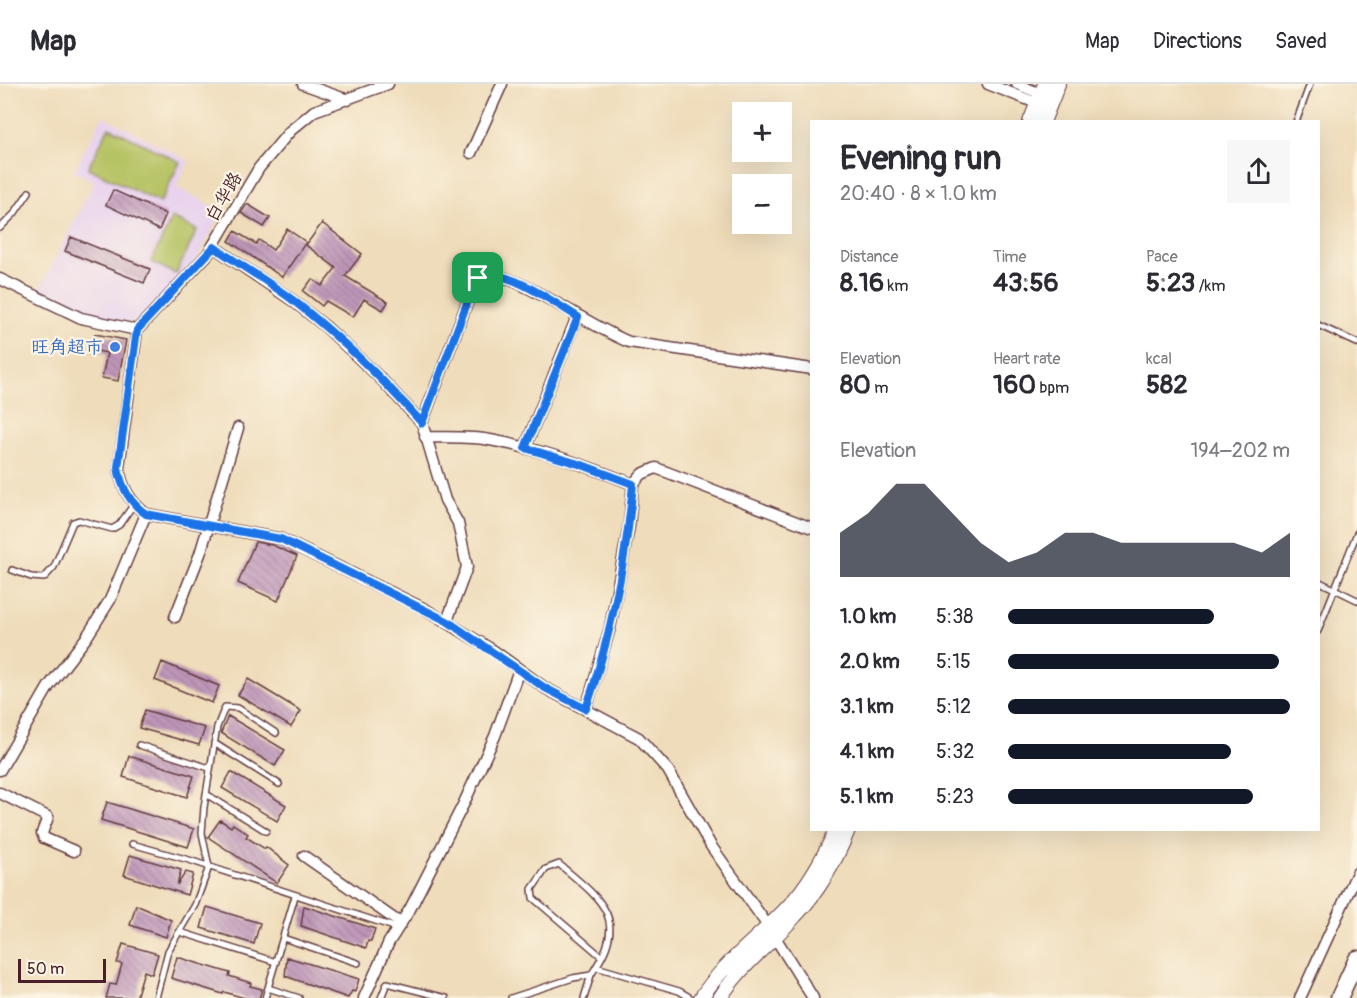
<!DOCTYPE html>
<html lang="en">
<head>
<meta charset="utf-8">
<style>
  :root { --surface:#fff; --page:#f7f7f7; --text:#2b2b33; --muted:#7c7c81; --line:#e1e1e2; --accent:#111827 }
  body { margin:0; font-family:Pangolin,"LXGW WenKai TC",sans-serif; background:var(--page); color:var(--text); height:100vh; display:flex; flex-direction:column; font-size:22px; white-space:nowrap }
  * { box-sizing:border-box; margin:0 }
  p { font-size:20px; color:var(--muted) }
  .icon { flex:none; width:33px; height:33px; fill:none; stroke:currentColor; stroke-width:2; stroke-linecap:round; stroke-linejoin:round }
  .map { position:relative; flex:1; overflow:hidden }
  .side { position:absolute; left:810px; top:36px; width:510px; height:711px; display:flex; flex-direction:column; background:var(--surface); border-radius:0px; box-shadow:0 6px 24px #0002 }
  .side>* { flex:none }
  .tools { position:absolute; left:732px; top:18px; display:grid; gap:12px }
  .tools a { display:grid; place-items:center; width:60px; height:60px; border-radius:0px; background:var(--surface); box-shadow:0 6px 24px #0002; font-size:30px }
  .scale { position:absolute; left:18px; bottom:15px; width:88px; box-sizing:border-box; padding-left:6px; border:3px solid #4a1f2b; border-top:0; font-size:16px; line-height:21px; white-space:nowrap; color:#4a1f2b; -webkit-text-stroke:4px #fcf5e5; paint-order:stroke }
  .pin { position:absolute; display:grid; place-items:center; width:51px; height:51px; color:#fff; margin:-26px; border-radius:12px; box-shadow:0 3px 9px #0006 }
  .round { display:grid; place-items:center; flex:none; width:63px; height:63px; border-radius:0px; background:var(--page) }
  .summary { display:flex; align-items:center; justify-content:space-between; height:102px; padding:0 30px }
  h1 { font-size:33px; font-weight:700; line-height:45px }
  .metrics { display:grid; grid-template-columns:repeat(3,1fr); gap:9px; height:102px; padding:6px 30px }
  .metrics div { display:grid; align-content:center }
  .metrics b { font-size:26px; font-weight:700 }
  .metrics small { font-size:16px; font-weight:400 }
  .metrics p { font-size:16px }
  .chart { height:168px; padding:12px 30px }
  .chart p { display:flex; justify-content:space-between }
  .chart svg { width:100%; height:108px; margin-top:6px; fill:var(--accent); opacity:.7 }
  ul { padding:0 30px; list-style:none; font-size:20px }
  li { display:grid; grid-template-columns:96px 72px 1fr; align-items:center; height:45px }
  li i { height:15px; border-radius:8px; background:var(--accent) }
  header { display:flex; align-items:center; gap:36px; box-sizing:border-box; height:84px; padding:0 30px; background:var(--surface); border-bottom:2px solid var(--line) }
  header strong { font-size:28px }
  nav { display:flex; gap:33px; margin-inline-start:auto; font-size:21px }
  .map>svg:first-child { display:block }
</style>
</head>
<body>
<header>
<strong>Map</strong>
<nav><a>Map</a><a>Directions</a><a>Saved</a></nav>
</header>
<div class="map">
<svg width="1357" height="914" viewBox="0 0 1357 914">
  <defs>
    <pattern id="building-back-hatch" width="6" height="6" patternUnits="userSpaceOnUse" patternTransform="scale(1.5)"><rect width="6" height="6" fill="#bf97ba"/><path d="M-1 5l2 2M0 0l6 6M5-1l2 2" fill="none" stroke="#9d7b97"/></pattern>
  </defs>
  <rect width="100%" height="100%" fill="#fcf5e5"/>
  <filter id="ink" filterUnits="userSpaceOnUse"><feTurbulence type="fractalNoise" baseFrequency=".0167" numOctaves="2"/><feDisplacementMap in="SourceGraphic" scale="12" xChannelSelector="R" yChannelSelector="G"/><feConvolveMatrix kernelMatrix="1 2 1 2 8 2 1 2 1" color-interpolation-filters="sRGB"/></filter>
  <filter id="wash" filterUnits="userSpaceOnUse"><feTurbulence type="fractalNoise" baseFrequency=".008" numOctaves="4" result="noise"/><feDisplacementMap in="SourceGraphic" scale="24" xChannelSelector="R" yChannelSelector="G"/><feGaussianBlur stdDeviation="1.35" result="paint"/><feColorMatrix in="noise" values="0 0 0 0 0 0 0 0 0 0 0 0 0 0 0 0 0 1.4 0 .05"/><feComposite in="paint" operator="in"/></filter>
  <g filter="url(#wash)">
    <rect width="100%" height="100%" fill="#efdcba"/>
    <path fill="#e8d2ee" d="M 103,32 L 189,77 L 176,103 L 222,127 L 197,175 L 149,224 L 139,239 L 103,236 L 73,227 L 38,209 L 94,98 L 74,87 Z"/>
    <path fill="#b6c264" stroke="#807048" stroke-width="1.5" d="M 109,43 L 180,78 L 160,119 L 88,84 Z
      M 172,134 L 197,146 L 176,190 L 151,178 Z"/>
    <g id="blocks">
      <path fill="url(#building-back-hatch)" d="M 113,106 L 166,130 L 159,146 L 106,121 Z
        M 247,120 L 270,134 L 264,143 L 241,129 Z
        M 322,139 L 362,170 L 345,192 L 388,218 L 383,226 L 364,215 L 353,233 L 326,217 L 322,222 L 303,207 L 312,195 L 322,202 L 336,184 L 306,161 Z
        M 287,145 L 306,158 L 282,193 L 229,157 L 235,147 L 256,160 L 259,156 L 273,166 Z
        M 71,153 L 150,185 L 144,199 L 65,167 Z
        M 95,250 L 126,256 L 118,297 L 102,294 L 107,269 L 92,266 Z
        M 255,458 L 272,461 L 297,472 L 278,517 L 238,499 Z
        M 162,578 L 219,602 L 212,619 L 155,596 Z
        M 248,595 L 301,627 L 291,643 L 238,611 Z
        M 145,626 L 205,644 L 199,661 L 139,644 Z
        M 228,632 L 285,666 L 275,682 L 221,649 Z
        M 129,672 L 194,692 L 187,713 L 123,693 Z
        M 231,688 L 286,721 L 277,737 L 222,704 Z
        M 107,718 L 194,745 L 188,763 L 101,736 Z
        M 220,736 L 231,743 L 233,740 L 248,750 L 246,753 L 265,765 L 266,763 L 289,781 L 277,799 L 208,753 Z
        M 130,771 L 181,786 L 177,801 L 186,788 L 193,790 L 187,811 L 124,791 Z
        M 136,821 L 171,836 L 166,853 L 130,841 Z
        M 304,822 L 375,845 L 371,857 L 368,857 L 366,864 L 301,842 Z
        M 207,823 L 260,839 L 254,860 L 201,844 Z
        M 123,860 L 158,870 L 152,890 L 144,887 L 136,914 L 106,914 L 110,900 L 116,901 L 122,880 L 117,879 Z
        M 177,873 L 230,889 L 229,892 L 251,899 L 250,902 L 262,905 L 259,914 L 245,914 L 224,908 L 223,910 L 171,894 Z
        M 287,873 L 359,895 L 355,908 L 352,907 L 348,914 L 285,892 Z"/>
    </g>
  </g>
  <g filter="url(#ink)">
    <use href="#blocks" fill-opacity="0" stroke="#633b40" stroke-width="1.5"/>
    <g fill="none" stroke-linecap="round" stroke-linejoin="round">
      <g stroke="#633b40" stroke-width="8">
        <path id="lane" d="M 1296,38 L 1310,0
          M 0,144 L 14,130 L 29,108
          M 1318,241 L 1357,259
          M 12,486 L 31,493 L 44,494 L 54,483 L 73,438 L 79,436 L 112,445 L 119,441 L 134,420
          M 1318,497 L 1357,516
          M 1318,547 L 1357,449
          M 214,659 L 279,700
          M 139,661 L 209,684
          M 206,710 L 266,747
          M 132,760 L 189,776 L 397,844
          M 180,848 L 276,878
          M 283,854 L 358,879
          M 596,883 C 630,832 596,812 559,780 L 546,785 L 532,805 L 533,814 L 602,873
          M 268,904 L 299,914
          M 156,914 L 168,867 L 195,821 L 209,783 L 202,749 L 204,723 L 217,643 L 225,623 L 238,624 L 276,649
          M 265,914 L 295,812
          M 381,914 L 387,899 L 446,914
          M 511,914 L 573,894 L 591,891
          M 584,914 L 591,891 L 596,883 L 679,907 L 691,914"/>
      </g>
      <g stroke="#633b40" stroke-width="13">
        <path id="street" d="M 303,0 L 348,16
          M 988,0 L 1044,22
          M 1017,0 L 1046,12
          M 471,69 L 502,0
          M 214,163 L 292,216 L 326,243 L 380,294 L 422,339 L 445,416 L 458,439 L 467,483 L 447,537
          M 0,195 L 81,234 L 137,246 L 208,170 L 259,84 L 290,47 L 314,27 L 388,0
          M 137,246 L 119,383 C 121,403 130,418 146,430 L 281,455 L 425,525 L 494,567 L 545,604 L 639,654 L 668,686 L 711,762 L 768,842 L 813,914
          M 422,339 L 475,198 L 485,190 C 514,187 594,245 629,258 L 812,285
          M 425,353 C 446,354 469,352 490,356 C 540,365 587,382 633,400
          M 525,364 L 577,233
          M 175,533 L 200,470 L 238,344
          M 586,625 L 610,544 L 629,442 L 633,400 L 642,390 L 656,384 L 812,444
          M 0,686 L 49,602 L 86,554 L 110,516 L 146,430
          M 0,709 L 48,733 L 42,749 L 44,754 L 74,767
          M 304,772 L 400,839
          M 364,914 L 389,858 L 410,825 L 463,721 L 495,652 L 519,586
          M 1300,914 L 1357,789"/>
      </g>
      <g stroke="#633b40" stroke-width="16">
        <path id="secondary" d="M 1030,38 L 1045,0
          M 1043,38 L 1058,0
          M 701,914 C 724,878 758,855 787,824 C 808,802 824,773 836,746
          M 720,914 C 740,882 770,860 795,832 C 818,808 836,776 848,746"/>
      </g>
      <g stroke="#633b40" stroke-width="19">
        <path id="primary" d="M 1339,914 L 1357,875"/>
      </g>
      <use href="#lane" stroke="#fff" stroke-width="5"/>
      <use href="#street" stroke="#fff" stroke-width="10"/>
      <use href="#secondary" stroke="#fff" stroke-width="14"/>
      <use href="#primary" stroke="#fff" stroke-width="16"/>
    </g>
  </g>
  <g fill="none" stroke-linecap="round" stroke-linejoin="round" filter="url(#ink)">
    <g stroke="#fff" stroke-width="12">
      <path id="route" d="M 214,163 C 240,181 269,198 294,217 C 341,254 383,295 422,339 L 475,198 C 493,173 557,221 578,233 L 525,364 L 582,381 L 633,400 C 626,477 611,552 586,625 L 545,604 L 447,537 L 281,455 L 146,430 C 130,419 121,403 118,383 L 137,246 Z"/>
    </g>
    <use href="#route" stroke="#1a73e8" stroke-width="8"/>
  </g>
  <circle fill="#3f7fe0" stroke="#fcf5e5" stroke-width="2" cx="115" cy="263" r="6"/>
  <g text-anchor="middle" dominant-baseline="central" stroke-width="4.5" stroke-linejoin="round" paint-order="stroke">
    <g font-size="18" fill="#4a1f2b" stroke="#fcf5e5">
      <text transform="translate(224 113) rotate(-60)">白华路</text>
    </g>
    <g font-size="18" fill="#366cbe" stroke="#fcf5e5" text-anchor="end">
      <text x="103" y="263">旺角超市</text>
    </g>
  </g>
</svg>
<div class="tools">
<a>+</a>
<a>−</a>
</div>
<div class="scale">50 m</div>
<div class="pin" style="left:478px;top:194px;background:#1e9e55"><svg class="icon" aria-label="arrive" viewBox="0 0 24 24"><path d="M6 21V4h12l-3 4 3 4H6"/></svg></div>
<section class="side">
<div class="summary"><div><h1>Evening run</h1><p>20:40 · 8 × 1.0 km</p></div><a class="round"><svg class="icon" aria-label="share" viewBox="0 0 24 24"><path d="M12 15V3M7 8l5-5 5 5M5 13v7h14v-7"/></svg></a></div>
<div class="metrics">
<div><p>Distance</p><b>8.16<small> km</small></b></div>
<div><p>Time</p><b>43:56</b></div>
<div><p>Pace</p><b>5:23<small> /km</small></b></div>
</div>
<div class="metrics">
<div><p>Elevation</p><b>80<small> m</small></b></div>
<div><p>Heart rate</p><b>160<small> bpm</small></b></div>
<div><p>kcal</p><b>582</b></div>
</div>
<div class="chart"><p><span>Elevation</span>194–202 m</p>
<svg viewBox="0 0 160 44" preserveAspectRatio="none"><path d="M0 44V26L10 18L20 6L30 6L40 18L50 30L60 38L70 34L80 26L90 26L100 30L110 30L120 30L130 30L140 30L150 34L160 26V44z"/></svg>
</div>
<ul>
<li><b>1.0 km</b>5:38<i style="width:73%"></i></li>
<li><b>2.0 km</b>5:15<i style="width:96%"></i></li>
<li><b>3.1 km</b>5:12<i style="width:100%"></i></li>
<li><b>4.1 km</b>5:32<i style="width:79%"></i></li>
<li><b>5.1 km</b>5:23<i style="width:87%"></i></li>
</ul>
</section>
</div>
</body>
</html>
